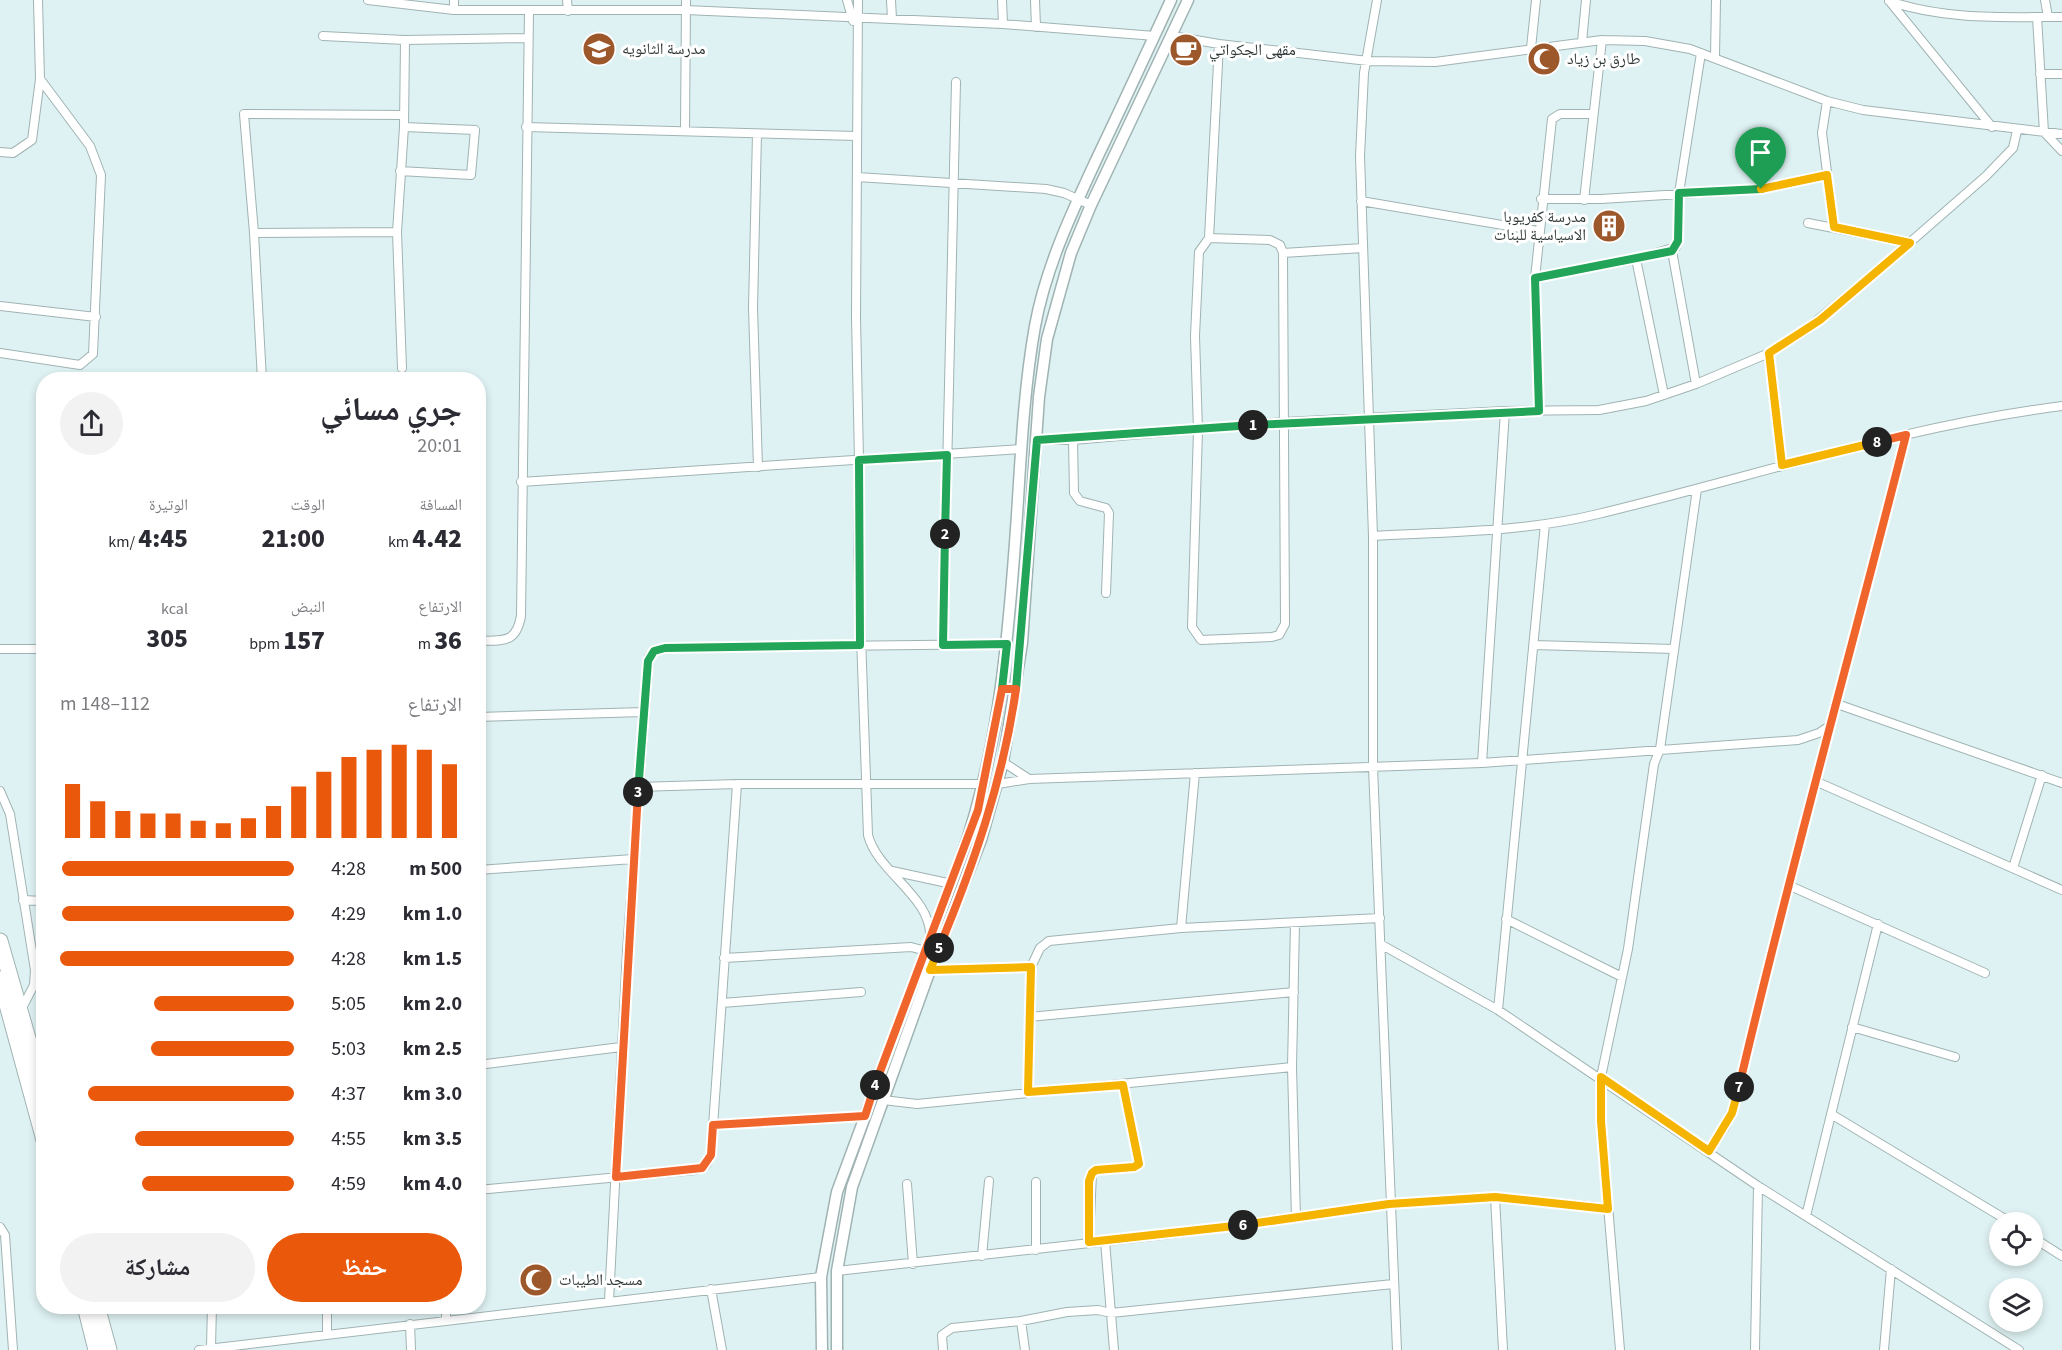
<!DOCTYPE html>
<html lang="ar">
<head>
<meta charset="utf-8">
<style>
  :root { --surface:#fff; --page:#f2f2f3; --text:#2b2b33; --muted:#7c7c81; --accent:#ea580c }
  body { margin:0; font-family:"Source Sans 3","Noto Naskh Arabic",sans-serif; background:var(--page); color:var(--text); direction:rtl; height:100vh; display:flex; flex-direction:column; font-size:22px; white-space:nowrap }
  * { box-sizing:border-box; margin:0 }
  p { font-size:20px; color:var(--muted) }
  .icon { flex:none; width:33px; height:33px; fill:none; stroke:currentColor; stroke-width:2; stroke-linecap:round; stroke-linejoin:round }
  .map { position:relative; flex:1; overflow:hidden; direction:ltr }
  .sheet { position:absolute; left:36px; top:372px; width:450px; height:942px; display:flex; flex-direction:column; background:var(--surface); border-radius:24px; box-shadow:0 3px 9px #0003; direction:rtl }
  .sheet>* { flex:none }
  .fabs { position:absolute; left:1989px; top:1212px; display:grid; gap:12px }
  .fabs a { display:grid; place-items:center; width:54px; height:54px; border-radius:50%; background:var(--surface); box-shadow:0 3px 9px #0003; font-size:30px }
  .pin { position:absolute; display:grid; place-items:center; width:51px; height:51px; color:#fff; margin:-62px -26px; border-radius:50% 50% 50% 0; rotate:-45deg; box-shadow:0 0 6px #0007 }
  .pin .icon { rotate:45deg }
  .km { position:absolute; width:30px; height:30px; margin:-15px; border-radius:50%; background:#222; color:#fff; font-size:16px; line-height:30px; text-align:center }
  .round { display:grid; place-items:center; flex:none; width:63px; height:63px; border-radius:32px; background:var(--page) }
  .overview { display:flex; align-items:center; justify-content:space-between; height:102px; padding:0 24px }
  h1 { font-size:33px; font-weight:800; line-height:45px }
  .metrics { display:grid; grid-template-columns:repeat(3,1fr); gap:9px; height:102px; padding:6px 24px }
  .metrics div { display:grid; align-content:center }
  .metrics b { font-size:26px; font-weight:800 }
  .metrics small { font-size:16px; font-weight:400 }
  .metrics p { font-size:16px }
  .chart { height:168px; padding:12px 24px }
  .chart p { display:flex; justify-content:space-between }
  .chart svg { width:100%; height:108px; margin-top:6px; stroke:var(--accent); stroke-width:6 }
  .button { display:flex; gap:12px; margin-top:auto; padding:12px 24px }
  .button a { flex:1; height:69px; border-radius:36px; background:var(--accent); color:#fff; font-size:24px; font-weight:800; line-height:69px; text-align:center }
  .button a+a { background:var(--page); color:var(--text) }
  ul { padding:0 24px; list-style:none; font-size:20px }
  li { display:grid; grid-template-columns:96px 72px 1fr; align-items:center; height:45px }
  li i { height:15px; border-radius:8px; background:var(--accent) }
  .map>svg:first-child { display:block }
</style>
</head>
<body>
<div class="map">
<svg width="2062" height="1350" viewBox="0 0 2062 1350">
  <rect width="100%" height="100%" fill="#dff2f3"/>
  <g fill="none" stroke-linecap="round" stroke-linejoin="round">
    <g stroke="#a0b3b3" stroke-width="10">
      <path id="street" d="M 368,0 L 454,10 L 686,10 L 1003,24 L 1155,36
        M 454,0 L 454,10
        M 567,0 L 568,11
        M 847,0 L 853,21
        M 858,0 L 856,317 L 859,460 L 858,551 L 868,835 C 877,872 932,897 930,937
        M 891,0 L 892,19
        M 1002,0 L 1003,24
        M 1035,0 L 1036,27
        M 1377,0 L 1364,73 L 1360,156 L 1373,536 L 1373,767 L 1397,1350
        M 2045,0 L 2048,17
        M 1889,1 C 1944,20 2004,17 2062,17
        M 1891,3 L 1992,127
        M 2037,17 L 2044,132 L 2062,151
        M 323,36 L 405,40 L 528,38
        M 1172,36 L 1219,44 L 1368,61 L 1435,62 L 1602,40 L 1645,41 L 1690,49 L 1827,101 L 1863,110 L 2062,134
        M 1582,42 L 1586,0
        M 1531,48 L 1536,0
        M 1715,57 L 1716,0
        M 2040,74 L 2062,74
        M 1827,101 L 1822,133 L 1834,227
        M 526,127 L 857,136
        M 685,131 L 686,0
        M 757,134 L 753,308 L 758,467
        M 0,152 L 13,153 L 32,140 L 40,79 L 38,0
        M 400,171 L 471,175 L 475,130 L 404,127
        M 857,177 L 1046,189 L 1064,193 L 1091,205
        M 1541,199 L 1601,199 L 1761,189 L 1827,175
        M 1584,200 L 1602,40
        M 1361,201 L 1538,231
        M 1808,223 L 1910,243
        M 254,233 L 397,232
        M 1209,238 L 1270,240 L 1280,245 L 1283,253 L 1285,624 L 1279,635 L 1272,637 L 1201,640 L 1192,627 L 1198,430 L 1195,336 L 1199,252 L 1209,238 L 1219,44
        M 1672,251 L 1696,384
        M 1283,253 L 1363,248
        M 1636,259 L 1664,395
        M 1535,278 L 1636,259 L 1676,247 L 1679,235 L 1679,193 L 1701,53
        M 0,306 L 96,317
        M 0,353 L 80,365 L 93,354 L 101,175 L 90,146 L 40,79
        M 1769,353 L 1782,465
        M 402,368 L 397,232 L 404,127 L 405,40
        M 262,380 L 254,233 L 244,114 L 403,115
        M 1539,411 L 1535,278 L 1552,119 L 1560,114 L 1593,114
        M 1037,440 L 1073,440 L 1284,422 L 1505,411 L 1599,410 L 1646,401 L 1696,384 L 1769,353 L 1803,332 L 1868,279 L 1986,176 L 2013,148 L 2017,131
        M 1073,440 L 1074,493 L 1080,501 L 1106,508 L 1109,513 L 1106,593
        M 521,482 L 1021,449
        M 1373,536 C 1448,532 1525,532 1598,514 C 1752,477 1904,426 2062,406
        M 478,641 C 503,640 516,644 521,616 L 529,12
        M 943,645 L 956,82
        M 1534,645 L 1674,649
        M 0,649 L 44,649
        M 1837,704 L 2062,783
        M 478,717 L 643,712
        M 1003,762 L 1029,779
        M 1482,763 L 1505,411
        M 1815,781 L 2062,890
        M 998,784 L 1029,779 L 1482,763 L 1798,740 L 1819,733 L 1831,725
        M 638,787 L 737,784 L 984,784
        M 0,791 L 10,814 L 35,970 L 34,985 L 21,1010
        M 2013,868 L 2042,775
        M 478,870 L 633,859
        M 892,871 L 952,884
        M 1788,885 L 1985,973
        M 23,900 L 44,901
        M 1506,919 L 1622,977
        M 1295,923 L 1292,1067 L 1296,1218
        M 1181,928 L 1195,773
        M 1382,945 L 1498,1010 L 1758,1186 L 2019,1350
        M 724,958 L 911,947 L 926,951
        M 930,970 L 1031,967
        M 722,1003 L 861,992
        M 1498,1010 L 1545,524
        M 1029,1017 L 1294,992
        M 1852,1027 L 1955,1057
        M 478,1065 L 621,1047
        M 1028,1092 L 1031,967 L 1040,948 L 1049,941 L 1181,928 L 1380,918
        M 883,1100 L 917,1104 L 1292,1067
        M 1831,1114 L 2010,1222
        M 713,1125 L 865,1116
        M 1709,1151 L 1725,1127 L 1737,1098 C 1788,876 1850,656 1906,435
        M 907,1184 L 913,1264
        M 478,1190 L 696,1170 L 706,1165 L 711,1155 L 737,784
        M 1495,1197 L 1503,1350
        M 1806,1216 L 1878,924
        M 0,1227 L 5,1235 L 13,1350
        M 2032,1237 L 2062,1256
        M 1105,1241 L 1114,1350
        M 1089,1242 L 1092,1173 L 1096,1170 L 1134,1167 L 1139,1164 L 1123,1085
        M 1036,1250 L 1036,1182
        M 982,1256 L 989,1181
        M 837,1271 L 1171,1234 L 1389,1204 L 1495,1197 L 1608,1208
        M 711,1289 L 722,1350
        M 609,1301 L 627,951 L 649,657 L 654,651 L 665,648 L 1007,644
        M 327,1306 L 327,1334
        M 446,1306 L 446,1319
        M 1021,1321 L 1025,1350
        M 410,1324 L 411,1350
        M 211,1347 L 212,1306
        M 199,1350 L 821,1277
        M 943,1350 L 942,1335 L 952,1328 L 1021,1321 L 1067,1312 L 1098,1310 L 1111,1313 L 1393,1284
        M 1620,1350 L 1601,1121 L 1601,1077 L 1628,949 L 1654,764 L 1660,749 L 1697,489
        M 1755,1350 L 1758,1186
        M 1884,1350 L 1891,1269"/>
    </g>
    <g stroke="#a0b3b3" stroke-width="13">
      <path id="secondary" d="M 822,1350 L 821,1277 L 837,1192 L 961,858 C 1000,747 1009,632 1017,515 C 1021,452 1024,388 1035,326 C 1046,266 1073,210 1098,156 C 1123,104 1147,52 1171,0
        M 837,1350 L 837,1271 L 852,1187 L 930,970 L 981,840 L 1003,762 L 1022,643 L 1039,397 L 1047,339 L 1071,253 L 1091,205 L 1188,0"/>
    </g>
    <g stroke="#a0b3b3" stroke-width="17">
      <path id="highway" d="M 0,941 L 44,1094
        M 0,979 L 44,1140
        M 85,1306 L 96,1350
        M 97,1306 L 109,1350"/>
    </g>
    <use href="#street" stroke="#fff" stroke-width="8"/>
    <use href="#secondary" stroke="#fff" stroke-width="10"/>
    <use href="#highway" stroke="#fff" stroke-width="15"/>
  </g>
  <g fill="none" stroke-linecap="round" stroke-linejoin="round">
    <g stroke="#fff" stroke-width="12">
      <path id="split-1" d="M 1253,425 L 1539,411 L 1535,278 L 1672,251 L 1678,241 L 1679,193 L 1761,189"/>
    </g>
    <g stroke="#fff" stroke-width="12">
      <path id="split-2" d="M 945,534 L 943,645 L 1007,644 L 1002,689 L 1016,689 L 1037,440 L 1253,425"/>
    </g>
    <g stroke="#fff" stroke-width="12">
      <path id="split-3" d="M 638,792 L 648,661 L 654,651 L 665,648 L 860,645 L 859,460 L 947,455 L 945,534"/>
    </g>
    <g stroke="#fff" stroke-width="12">
      <path id="split-4" d="M 638,792 L 616,1177 L 702,1168 L 711,1155 L 713,1125 L 865,1116 L 875,1085"/>
    </g>
    <g stroke="#fff" stroke-width="12">
      <path id="split-5" d="M 875,1085 L 978,810 L 1002,689 L 1016,689 C 1003,780 974,864 939,948"/>
    </g>
    <g stroke="#fff" stroke-width="12">
      <path id="split-6" d="M 939,948 L 930,970 L 1031,967 L 1028,1092 L 1123,1085 L 1139,1164 L 1134,1167 L 1096,1170 L 1092,1173 L 1089,1181 L 1089,1242 L 1243,1225"/>
    </g>
    <g stroke="#fff" stroke-width="12">
      <path id="split-7" d="M 1243,1225 L 1389,1204 L 1495,1197 L 1608,1209 L 1601,1121 L 1601,1077 L 1709,1151 L 1732,1113 L 1739,1087"/>
    </g>
    <g stroke="#fff" stroke-width="12">
      <path id="split-8" d="M 1739,1087 C 1790,868 1851,653 1906,435 L 1877,442"/>
    </g>
    <g stroke="#fff" stroke-width="12">
      <path id="split-9" d="M 1761,189 L 1827,175 L 1834,227 L 1910,243 L 1820,320 L 1769,353 L 1782,465 L 1877,442"/>
    </g>
    <use href="#split-1" stroke="#22a559" stroke-width="8"/>
    <use href="#split-2" stroke="#22a559" stroke-width="8"/>
    <use href="#split-3" stroke="#22a559" stroke-width="8"/>
    <use href="#split-4" stroke="#f0652b" stroke-width="8"/>
    <use href="#split-5" stroke="#f0652b" stroke-width="8"/>
    <use href="#split-6" stroke="#f5b400" stroke-width="8"/>
    <use href="#split-7" stroke="#f5b400" stroke-width="8"/>
    <use href="#split-8" stroke="#f0652b" stroke-width="8"/>
    <use href="#split-9" stroke="#f5b400" stroke-width="8"/>
  </g>
  <defs>
    <g id="school-disc" transform="scale(1.725)"><circle r="9.5" fill="#9c572a" stroke="#fff"/><path d="M0-5L7-2L0 1L-7-2ZM-4 1L0 2.5L4 1V4Q0 6-4 4Z" fill="#fff"/></g>
    <g id="cafe-disc" transform="scale(1.725)"><circle r="9.5" fill="#9c572a" stroke="#fff"/><path d="M-5.5-4.5H6V0H3Q3 3.5 0 3.5H-2.5Q-5.5 3.5-5.5 0ZM3-3.2v2h1.7v-2ZM-6 4.5H4V6H-6Z" fill="#fff"/></g>
    <g id="mosque-disc" transform="scale(1.725)"><circle r="9.5" fill="#9c572a" stroke="#fff"/><path d="M3.5-4.9A6 6 0 1 0 3.5 4.9A5 5 0 1 1 3.5-4.9Z" fill="#fff"/></g>
    <g id="building-disc" transform="scale(1.725)"><circle r="9.5" fill="#9c572a" stroke="#fff"/><path d="M-4-6H4V6H1V3H-1V6H-4ZM-2.5-4.3h1.7v1.8h-1.7ZM.8-4.3h1.7v1.8H.8ZM-2.5-1h1.7V.8h-1.7ZM.8-1h1.7V.8H.8Z" fill="#fff"/></g>
  </defs>
  <g fill-rule="evenodd">
    <use href="#school-disc" x="599" y="49"/>
    <use href="#cafe-disc" x="1186" y="50"/>
    <use href="#mosque-disc" x="1544" y="59"/>
    <use href="#building-disc" x="1609" y="226"/>
    <use href="#mosque-disc" x="536" y="1280"/>
  </g>
  <g text-anchor="middle" dominant-baseline="central" stroke-width="6" stroke-linejoin="round" paint-order="stroke">
    <g font-size="16" fill="#2f3737" stroke="#fff" text-anchor="start">
      <text x="622" y="49">مدرسة الثانويه</text>
      <text x="1209" y="50">مقهى الجكواتي</text>
      <text x="1567" y="59">طارق بن زياد</text>
      <text x="1586" y="217" text-anchor="end">مدرسة كفريوبا<tspan x="1586" dy="18">الاسياسية للبنات</tspan></text>
      <text x="559" y="1280">مسجد الطيبات</text>
    </g>
  </g>
</svg>
<div class="fabs">
<a><svg class="icon" aria-label="locate" viewBox="0 0 24 24"><circle cx="12" cy="12" r="6"/><path d="M12 2v4M12 18v4M2 12h4M18 12h4"/></svg></a>
<a><svg class="icon" aria-label="layers" viewBox="0 0 24 24"><path d="M12 4l9 5-9 5-9-5zM3 14l9 5 9-5"/></svg></a>
</div>
<div class="pin" style="left:1761px;top:189px;background:#1e9e55"><svg class="icon" aria-label="arrive" viewBox="0 0 24 24"><path d="M6 21V4h12l-3 4 3 4H6"/></svg></div>
<b class="km" style="left:1253px;top:425px">1</b>
<b class="km" style="left:945px;top:534px">2</b>
<b class="km" style="left:638px;top:792px">3</b>
<b class="km" style="left:875px;top:1085px">4</b>
<b class="km" style="left:939px;top:948px">5</b>
<b class="km" style="left:1243px;top:1225px">6</b>
<b class="km" style="left:1739px;top:1087px">7</b>
<b class="km" style="left:1877px;top:442px">8</b>
<section class="sheet">
<div class="overview"><div><h1>جري مسائي</h1><p>20:01</p></div><a class="round"><svg class="icon" aria-label="share" viewBox="0 0 24 24"><path d="M12 15V3M7 8l5-5 5 5M5 13v7h14v-7"/></svg></a></div>
<div class="metrics">
<div><p>المسافة</p><b>4.42<small> km</small></b></div>
<div><p>الوقت</p><b>21:00</b></div>
<div><p>الوتيرة</p><b>4:45<small> /km</small></b></div>
</div>
<div class="metrics">
<div><p>الارتفاع</p><b>36<small> m</small></b></div>
<div><p>النبض</p><b>157<small> bpm</small></b></div>
<div><p>kcal</p><b>305</b></div>
</div>
<div class="chart"><p><span>الارتفاع</span>112–148 m</p>
<svg viewBox="0 0 160 44" preserveAspectRatio="none"><path d="M5 44V22M15 44V29M25 44V33M35 44V34M45 44V34M55 44V37M65 44V38M75 44V36M85 44V31M95 44V23M105 44V17M115 44V11M125 44V8M135 44V6M145 44V8M155 44V14"/></svg>
</div>
<ul>
<li><b>500 m</b>4:28<i style="width:99%"></i></li>
<li><b>1.0 km</b>4:29<i style="width:99%"></i></li>
<li><b>1.5 km</b>4:28<i style="width:100%"></i></li>
<li><b>2.0 km</b>5:05<i style="width:60%"></i></li>
<li><b>2.5 km</b>5:03<i style="width:61%"></i></li>
<li><b>3.0 km</b>4:37<i style="width:88%"></i></li>
<li><b>3.5 km</b>4:55<i style="width:68%"></i></li>
<li><b>4.0 km</b>4:59<i style="width:65%"></i></li>
</ul>
<div class="button"><a>حفظ</a><a>مشاركة</a></div>
</section>
</div>
</body>
</html>
